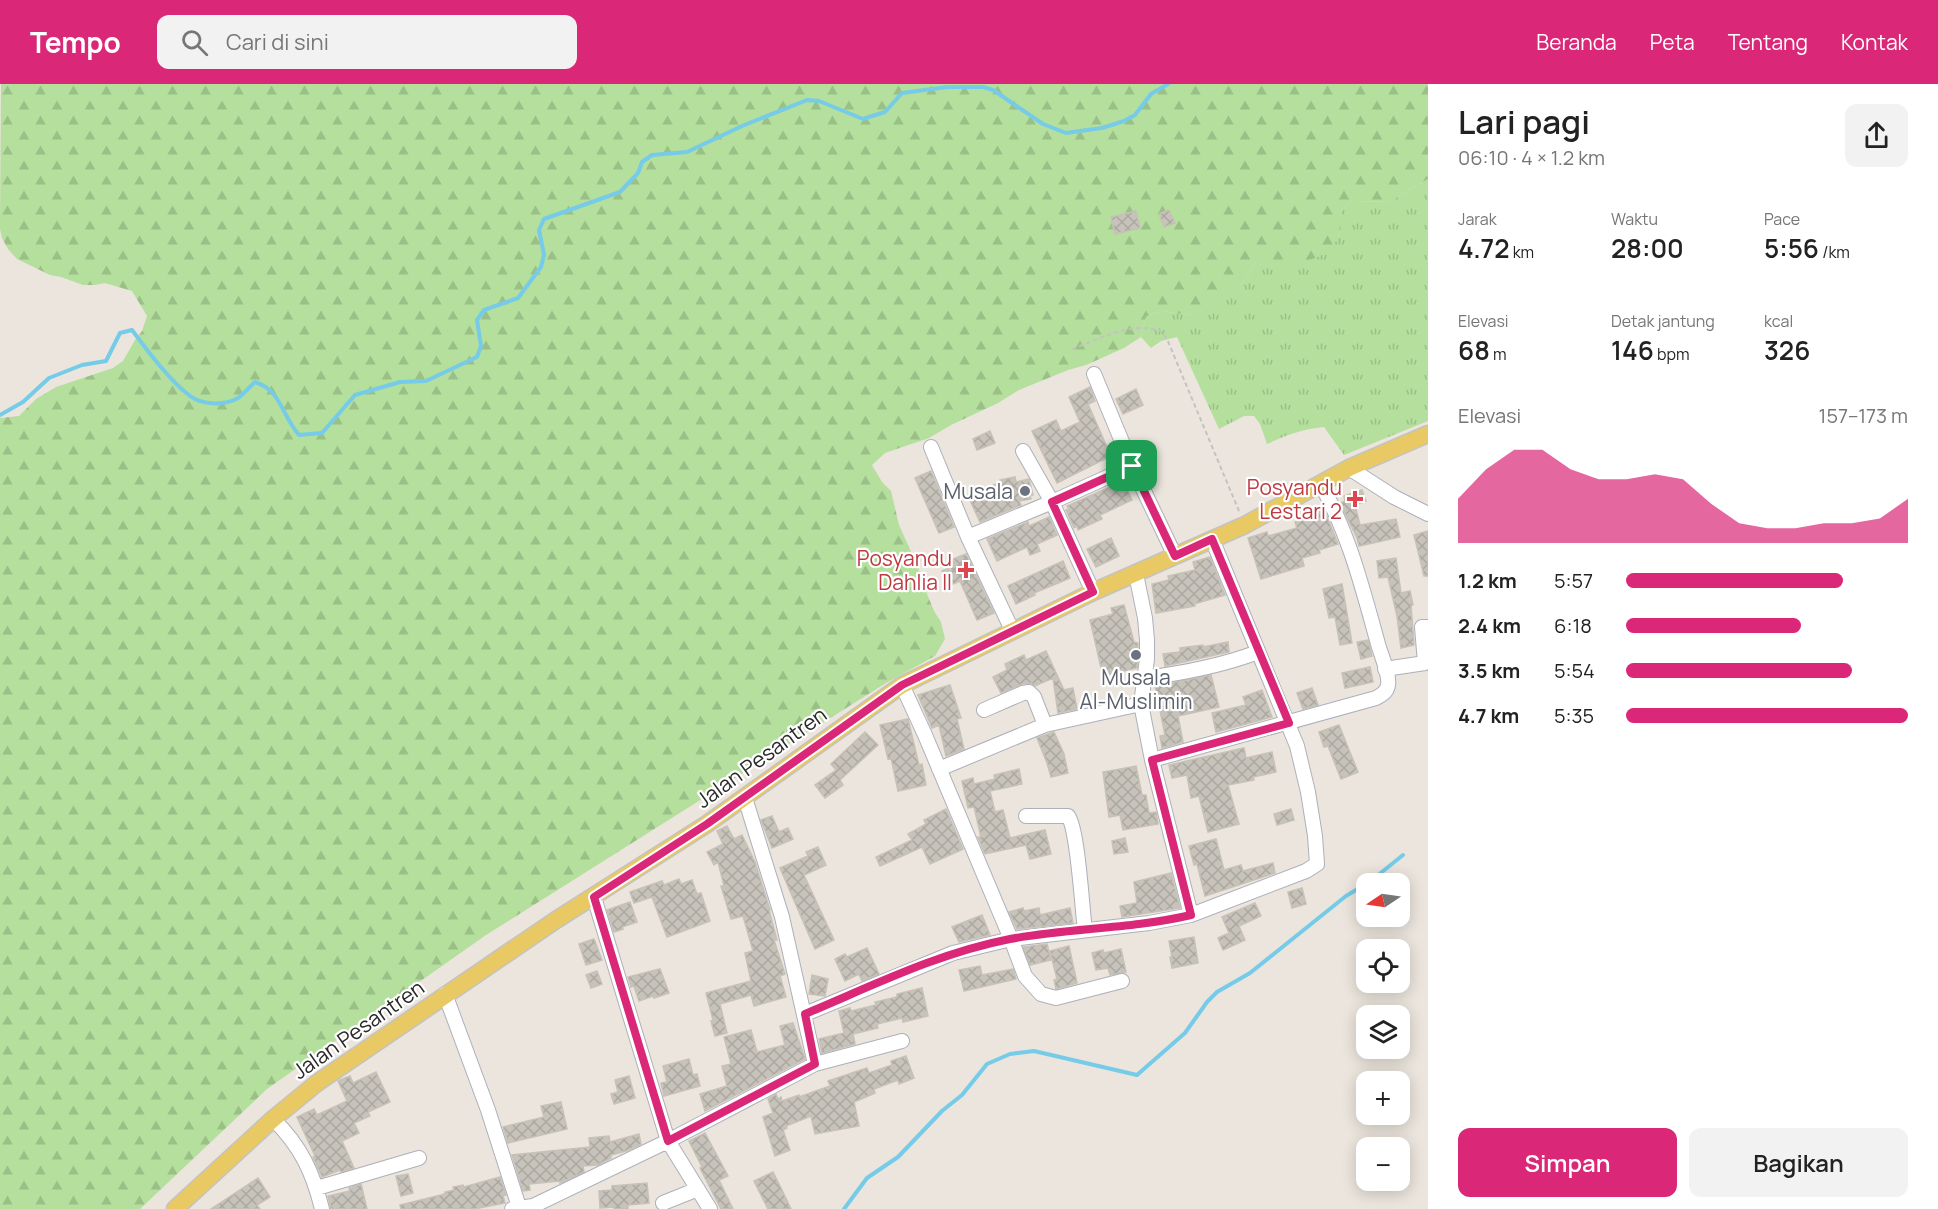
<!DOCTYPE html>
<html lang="id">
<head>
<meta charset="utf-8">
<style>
  :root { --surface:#fff; --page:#f2f2f2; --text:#222; --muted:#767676; --accent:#db2777 }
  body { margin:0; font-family:Manrope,sans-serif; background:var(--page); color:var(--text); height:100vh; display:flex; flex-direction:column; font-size:22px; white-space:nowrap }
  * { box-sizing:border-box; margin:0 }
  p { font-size:20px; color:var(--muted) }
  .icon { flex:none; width:33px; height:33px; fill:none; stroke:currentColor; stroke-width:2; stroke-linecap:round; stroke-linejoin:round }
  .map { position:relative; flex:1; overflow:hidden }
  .sheet { display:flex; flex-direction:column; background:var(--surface); width:510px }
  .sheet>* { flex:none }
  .needle { width:39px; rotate:257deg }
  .fabs { position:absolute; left:1356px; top:789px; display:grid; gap:12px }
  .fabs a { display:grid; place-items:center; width:54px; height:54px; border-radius:12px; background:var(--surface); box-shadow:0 3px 15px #0003; font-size:30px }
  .pin { position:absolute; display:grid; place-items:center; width:51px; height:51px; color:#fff; margin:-26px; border-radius:12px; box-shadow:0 3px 9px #0006 }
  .round { display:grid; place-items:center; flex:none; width:63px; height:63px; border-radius:12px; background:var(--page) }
  .head { display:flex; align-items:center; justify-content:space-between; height:102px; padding:0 30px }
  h1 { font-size:33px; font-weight:600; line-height:45px }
  .metrics { display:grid; grid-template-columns:repeat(3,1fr); gap:9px; height:102px; padding:6px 30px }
  .metrics div { display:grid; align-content:center }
  .metrics b { font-size:26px; font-weight:600 }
  .metrics small { font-size:16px; font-weight:400 }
  .metrics p { font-size:16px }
  .chart { height:168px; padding:12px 30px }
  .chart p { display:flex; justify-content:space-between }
  .chart svg { width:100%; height:108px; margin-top:6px; fill:var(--accent); opacity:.7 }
  .cta { display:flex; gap:12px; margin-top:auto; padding:12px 30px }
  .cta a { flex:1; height:69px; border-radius:12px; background:var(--accent); color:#fff; font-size:24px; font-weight:600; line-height:69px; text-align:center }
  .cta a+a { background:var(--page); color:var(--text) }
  ul { padding:0 30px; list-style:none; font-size:20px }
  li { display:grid; grid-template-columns:96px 72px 1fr; align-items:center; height:45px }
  li i { height:15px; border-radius:8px; background:var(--accent) }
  header { display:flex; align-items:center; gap:36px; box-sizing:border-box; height:84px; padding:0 30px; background:var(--accent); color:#fff }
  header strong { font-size:28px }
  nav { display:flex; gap:33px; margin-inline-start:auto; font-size:21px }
  .search { width:420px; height:54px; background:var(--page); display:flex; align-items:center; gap:15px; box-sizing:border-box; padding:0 21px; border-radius:12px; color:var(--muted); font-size:22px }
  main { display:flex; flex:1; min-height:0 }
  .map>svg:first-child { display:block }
</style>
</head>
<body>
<header>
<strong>Tempo</strong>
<div class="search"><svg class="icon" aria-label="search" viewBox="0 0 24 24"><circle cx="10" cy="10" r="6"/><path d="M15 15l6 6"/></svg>Cari di sini</div>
<nav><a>Beranda</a><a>Peta</a><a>Tentang</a><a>Kontak</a></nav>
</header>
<main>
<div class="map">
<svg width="1428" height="1125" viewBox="0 0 1428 1125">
  <defs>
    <pattern id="grass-tufts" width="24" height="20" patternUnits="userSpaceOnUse" patternTransform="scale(1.5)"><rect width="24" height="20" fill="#b4df9c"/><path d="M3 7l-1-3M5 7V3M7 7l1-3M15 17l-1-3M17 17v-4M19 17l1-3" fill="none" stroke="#9bc087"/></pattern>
    <pattern id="forest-firs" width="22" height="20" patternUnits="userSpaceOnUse" patternTransform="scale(1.5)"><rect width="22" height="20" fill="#b4df9c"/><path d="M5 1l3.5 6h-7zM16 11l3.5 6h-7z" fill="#9bc087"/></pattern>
    <pattern id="building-cross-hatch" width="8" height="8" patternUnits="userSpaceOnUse" patternTransform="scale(1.5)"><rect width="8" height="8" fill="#c7c3bb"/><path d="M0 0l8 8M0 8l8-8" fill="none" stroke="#aba8a1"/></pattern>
  </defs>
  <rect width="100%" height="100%" fill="#ebe5dd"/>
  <path fill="url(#grass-tufts)" d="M 1428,95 L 1428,337 L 1344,371 L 1324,343 C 1303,345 1286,351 1267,360 L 1260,340 L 1254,332 L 1244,332 L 1219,345 L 1177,253 L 1161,257 L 1151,264 L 1141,253 L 1146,233 C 1167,222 1173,232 1192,230 C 1201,229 1238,204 1244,197 C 1249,191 1253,183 1257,177 L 1269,177 L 1281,179 L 1339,152 L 1342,125 L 1352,117 L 1389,118 Z"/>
  <path fill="url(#forest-firs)" d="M 1,0 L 1428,0 L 1428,95 L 1389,118 L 1352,117 L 1342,125 C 1341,134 1342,145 1338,153 C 1330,174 1302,180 1281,179 C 1273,179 1266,177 1257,177 C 1253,183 1249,191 1244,197 C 1238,204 1201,230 1192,230 C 1173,232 1167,222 1146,233 L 1141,253 L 1124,264 L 1086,281 L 1068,286 L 1019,306 L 998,319 L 951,341 L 929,354 L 885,369 L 872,381 L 882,398 L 891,407 L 899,441 L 918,483 L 923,500 L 934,527 L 941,538 L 945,555 L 935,572 L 886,599 L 486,851 L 267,1005 L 140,1125 L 0,1125 L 0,334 L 19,332 L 36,315 L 56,303 L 113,284 L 123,277 L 135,256 L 142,247 L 147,232 L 132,207 L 105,199 L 95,201 L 83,201 L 61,193 L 50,191 L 17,175 L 8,165 L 2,154 L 0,145 Z"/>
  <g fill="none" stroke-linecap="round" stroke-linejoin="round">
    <path stroke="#75cbe8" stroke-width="4" d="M 0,331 L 23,318 L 49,294 L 82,281 L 106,277 L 120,249 L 132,246 C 147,266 169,296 190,312 C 202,321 224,322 238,314 C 244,310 249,303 255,298 C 281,306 282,332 299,351 L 322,349 L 355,311 L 400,298 L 426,297 L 477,273 L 481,262 L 477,236 L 484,226 L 518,214 L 541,183 L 544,171 L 539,146 L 544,135 L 620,108 L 638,89 L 642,78 L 652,71 L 687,68 L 742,42 L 807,16 L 819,17 L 863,35 L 885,28 L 902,9 L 947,3 L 983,3 L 993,6 L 1043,40 L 1066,49 L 1102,44 L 1124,37 L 1135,31 L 1151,10 L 1168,0
      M 1367,800 L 1403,771
      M 844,1125 L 867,1094 L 898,1073 L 942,1027 L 962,1011 L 987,980 L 1010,970 L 1034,967 L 1137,991 L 1185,949 L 1207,918 L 1217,908 L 1250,889 L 1346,812 L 1366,800"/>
  </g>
  <path fill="url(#building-cross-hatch)" stroke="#c7c1b7" stroke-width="1.5" d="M 1169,126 L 1175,139 L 1164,143 L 1159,130 Z
    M 1136,127 L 1140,144 L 1115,150 L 1111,133 Z
    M 1090,303 L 1095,317 L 1088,320 L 1111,372 L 1057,399 L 1032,347 L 1056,336 L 1061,347 L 1080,338 L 1069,313 Z
    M 1136,305 L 1143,321 L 1123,330 L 1116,315 Z
    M 990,347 L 995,359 L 977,366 L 973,355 Z
    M 931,387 L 954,443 L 939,449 L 915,394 Z
    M 1015,393 L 1016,398 L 1029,395 L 1033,411 L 1030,411 L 1031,415 L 1019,417 L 1021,421 L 980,438 L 968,412 L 1001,398 L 1000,396 Z
    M 1123,397 L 1132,416 L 1100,431 L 1102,435 L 1078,446 L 1077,442 L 1074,444 L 1066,426 L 1069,425 L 1067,422 Z
    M 1362,406 L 1366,417 L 1355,421 L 1360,441 L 1396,435 L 1400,453 L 1359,462 L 1357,454 L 1340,419 L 1345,417 L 1344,412 Z
    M 1324,425 L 1338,460 L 1319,466 L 1320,469 L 1302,474 L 1304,482 L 1261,495 L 1248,454 L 1267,448 L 1268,452 L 1297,444 L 1295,438 L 1313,433 L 1312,429 Z
    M 1049,433 L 1057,451 L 1037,460 L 1040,467 L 1030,471 L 1027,463 L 997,477 L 987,455 L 1028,438 L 1029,442 Z
    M 1428,447 L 1428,492 L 1424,492 L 1414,451 Z
    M 1111,454 L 1119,472 L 1096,483 L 1087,465 Z
    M 966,470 L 994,529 L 977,536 L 960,497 L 948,502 L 942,487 L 953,482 L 951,476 Z
    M 1210,473 L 1225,511 L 1194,520 L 1195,522 L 1156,529 L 1152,500 L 1169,496 L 1168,492 L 1195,486 L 1193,478 Z
    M 1396,474 L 1401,509 L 1410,507 L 1413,521 L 1411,521 L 1414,561 L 1401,564 L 1397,532 L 1388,493 L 1379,494 L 1377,477 Z
    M 1063,477 L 1070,494 L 1034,509 L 1035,511 L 1016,520 L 1008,502 Z
    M 1342,500 L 1352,559 L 1340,561 L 1335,533 L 1329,534 L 1323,505 Z
    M 1124,521 L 1134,558 L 1138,559 L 1137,584 L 1103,592 L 1090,536 L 1113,530 L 1111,524 Z
    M 1368,556 L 1372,572 L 1361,575 L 1357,558 Z
    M 1228,558 L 1229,568 L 1165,582 L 1163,570 L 1180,568 L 1180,564 L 1203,561 L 1203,563 Z
    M 1046,567 L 1064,606 L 1073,604 L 1077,625 L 1058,629 L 1053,594 L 1035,602 L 1031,599 L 1022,600 L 1001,609 L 993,593 L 1007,586 L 1005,580 L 1024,571 L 1026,576 Z
    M 1370,583 L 1373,598 L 1345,604 L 1342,589 Z
    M 1211,591 L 1219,623 L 1178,632 L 1183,658 L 1162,664 L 1160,652 L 1165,651 L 1155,602 Z
    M 950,601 L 961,634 L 957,635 L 964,665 L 946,672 L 939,641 L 932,644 L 918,611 Z
    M 1312,604 L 1318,621 L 1303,625 L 1297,609 Z
    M 1262,606 L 1272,633 L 1216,648 L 1212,629 L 1246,621 L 1243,613 Z
    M 908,635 L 919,681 L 922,680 L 926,701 L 898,707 L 891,674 L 888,675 L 880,641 Z
    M 1339,641 L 1358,688 L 1341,695 L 1328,662 L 1324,663 L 1319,648 Z
    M 865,648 L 878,661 L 840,696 L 843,701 L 825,714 L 815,701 L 836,686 L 831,680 Z
    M 1054,648 L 1064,670 L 1068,689 L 1051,693 L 1047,679 L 1037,654 Z
    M 1244,664 L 1246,674 L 1272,668 L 1276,688 L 1253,693 L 1254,696 L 1228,701 L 1239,740 L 1208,748 L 1199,712 L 1191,714 L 1187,691 L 1172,694 L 1169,681 Z
    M 1136,682 L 1142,711 L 1146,711 L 1149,729 L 1156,728 L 1158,740 L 1123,746 L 1120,731 L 1109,733 L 1103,688 Z
    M 1019,685 L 1022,700 L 990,707 L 995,728 L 1003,726 L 1010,754 L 1045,746 L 1051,770 L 1030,775 L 1026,761 L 985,770 L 978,753 L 981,753 L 974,723 L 968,724 L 962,697 L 973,694 L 974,700 L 995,695 L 994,691 Z
    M 946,725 L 963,765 L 930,780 L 922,763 L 880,782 L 876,773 L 912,756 L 908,750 L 926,740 L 924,736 Z
    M 1291,725 L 1294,736 L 1277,741 L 1274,730 Z
    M 772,732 L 779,748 L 788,744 L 793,755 L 772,764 L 761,736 Z
    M 727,742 L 734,755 L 742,751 L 755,778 L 770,826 L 769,826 L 777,856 L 774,856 L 785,890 L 780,892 L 786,913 L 754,922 L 751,911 L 720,920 L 727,949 L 715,952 L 711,937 L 713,936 L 706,909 L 751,897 L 745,869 L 753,867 L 743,832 L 731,835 L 721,802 L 724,802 L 718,778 L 714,781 L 707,768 L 723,760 L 717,747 Z
    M 1125,754 L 1128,768 L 1114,770 L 1112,757 Z
    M 1216,755 L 1224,786 L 1241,781 L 1243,787 L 1273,779 L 1275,789 L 1205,812 L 1197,780 L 1194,781 L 1189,762 Z
    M 818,763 L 826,781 L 804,791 L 834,856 L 815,865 L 780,784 L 808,772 L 806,768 Z
    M 1171,789 L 1180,824 L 1122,833 L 1120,822 L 1137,819 L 1134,798 Z
    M 679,795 L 681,800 L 692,796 L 697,810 L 701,809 L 710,837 L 667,853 L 652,813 L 634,819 L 630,808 L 662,797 L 664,801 Z
    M 1302,804 L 1306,820 L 1292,824 L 1288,808 Z
    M 630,818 L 637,838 L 622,843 L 623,845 L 614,848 L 607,826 Z
    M 1255,819 L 1261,832 L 1239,842 L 1245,856 L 1223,866 L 1218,854 L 1229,849 L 1222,833 Z
    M 1023,824 L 1024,827 L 1039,824 L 1040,831 L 1070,824 L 1073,839 L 1017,845 L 1009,828 Z
    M 982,831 L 990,851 L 959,858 L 952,843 Z
    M 1194,853 L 1198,879 L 1172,884 L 1170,873 L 1172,873 L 1169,857 Z
    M 594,855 L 602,876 L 586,881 L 579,860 Z
    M 1047,860 L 1051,876 L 1030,881 L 1023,863 Z
    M 1069,862 L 1077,899 L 1056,905 L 1054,896 L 1057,895 L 1050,867 Z
    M 867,864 L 879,890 L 862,897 L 859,890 L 845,897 L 835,875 L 845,870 L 847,873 Z
    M 1121,865 L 1126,888 L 1110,891 L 1108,884 L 1096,886 L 1092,869 L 1103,866 L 1104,869 Z
    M 980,882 L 982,891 L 1013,885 L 1016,895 L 964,907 L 959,886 Z
    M 660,885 L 669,909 L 654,914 L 653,912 L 639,917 L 634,902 L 631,903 L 628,893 Z
    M 597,887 L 602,900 L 591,904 L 586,891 Z
    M 812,891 L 828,895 L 825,912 L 809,910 Z
    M 922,904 L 928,932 L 903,938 L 902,934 L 877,940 L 878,944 L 853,950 L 855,960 L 822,969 L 819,955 L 844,949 L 839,927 L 850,924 L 851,927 L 876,921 L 875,918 L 897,913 L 897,910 Z
    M 793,939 L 805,975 L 705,1027 L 700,1010 L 727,1002 L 722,982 L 731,980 L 724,953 L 751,946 L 757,968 L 785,961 L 780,942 Z
    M 906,972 L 914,994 L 899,1000 L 898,996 L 874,1005 L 875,1009 L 854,1018 L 859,1042 L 815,1050 L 811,1032 L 786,1042 L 787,1044 L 783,1046 L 790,1066 L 775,1072 L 763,1033 L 773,1029 L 768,1015 L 776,1010 L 778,1015 L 781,1013 L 782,1017 L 799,1011 L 799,1013 L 830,1002 L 828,997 L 867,984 L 869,989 L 892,981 L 891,977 Z
    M 689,975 L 693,991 L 697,990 L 700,1002 L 664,1012 L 661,999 L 667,998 L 663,982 Z
    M 376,988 L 390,1018 L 368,1028 L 370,1032 L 354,1039 L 359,1049 L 342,1057 L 354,1084 L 341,1088 L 340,1086 L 322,1093 L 313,1073 L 315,1072 L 297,1033 L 314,1025 L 317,1031 L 347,1017 L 338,997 L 350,992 L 353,999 Z
    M 629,992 L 635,1014 L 614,1020 L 611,1010 L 618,1008 L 615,996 Z
    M 561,1018 L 567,1045 L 508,1059 L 503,1043 L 544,1033 L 541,1022 Z
    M 705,1049 L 728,1092 L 719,1096 L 733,1125 L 721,1125 L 700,1084 L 702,1083 L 689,1057 Z
    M 639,1050 L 641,1060 L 626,1067 L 611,1071 L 611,1074 L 598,1081 L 583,1082 L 584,1088 L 560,1099 L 560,1097 L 529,1100 L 530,1106 L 523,1107 L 512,1071 L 590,1063 L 589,1054 L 609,1052 L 610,1058 Z
    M 773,1088 L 782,1106 L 791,1125 L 768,1125 L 754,1097 Z
    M 408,1090 L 413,1109 L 401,1112 L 396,1092 Z
    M 500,1093 L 506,1111 L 503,1112 L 505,1119 L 474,1125 L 401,1125 L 400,1121 L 445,1110 L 445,1108 L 454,1106 L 453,1103 L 463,1101 L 464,1103 Z
    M 258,1094 L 270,1113 L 257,1121 L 260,1125 L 211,1125 Z
    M 647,1099 L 649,1119 L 628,1121 L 628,1125 L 614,1125 L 614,1123 L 600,1124 L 599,1107 L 612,1106 L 612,1102 Z
    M 361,1100 L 367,1125 L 331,1125 L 328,1112 L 350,1107 L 349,1104 Z"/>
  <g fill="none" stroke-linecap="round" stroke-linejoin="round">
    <g stroke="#adb0ba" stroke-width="16">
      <path id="minor" d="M 1094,290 L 1132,382 L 1175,472
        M 931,363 L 968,453 L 1012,546
        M 1023,367 L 1052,418 L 1093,508
        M 1349,384 L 1394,413 L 1428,430
        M 968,453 L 1052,418 L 1132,382
        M 1136,490 L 1145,534 L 1147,556 L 1147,575 L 1141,620 L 1152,676 L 1191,831
        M 1385,585 L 1425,579 L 1422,543 L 1428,543
        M 1145,594 C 1184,589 1221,582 1258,568
        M 902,601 L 925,651 L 1011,855 L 1025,892 L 1041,910 L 1056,914 L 1122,897
        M 1045,641 L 1141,620
        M 1152,676 L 1376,614 C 1382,611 1387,608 1388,601 C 1390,591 1381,571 1378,560 C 1363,506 1349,449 1320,399
        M 939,685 L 1045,641 L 1034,613 L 1029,608 L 1023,609 L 984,626
        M 745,714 L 782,833 L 815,980
        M 1026,732 L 1068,732 C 1078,745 1082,825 1085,846
        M 594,813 L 668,1057 L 710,1125
        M 445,910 L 488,1026 L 519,1123
        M 805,930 L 953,869 L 1011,855 L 1149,839 L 1191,831 L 1306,787 L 1317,780 L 1315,752 L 1308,708 L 1297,662 L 1212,455
        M 273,1035 C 301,1062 313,1089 322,1125
        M 317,1104 L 419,1074
        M 663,1119 L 698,1105
        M 512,1125 L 533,1122 L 668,1057 L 815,980 L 902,957"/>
    </g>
    <g stroke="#c3c3c3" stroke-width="19">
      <path id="major" d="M 175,1125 L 273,1035 L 317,999 L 556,836 L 707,740 L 902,601 L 1093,508 L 1245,441 L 1349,384 L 1428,350"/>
    </g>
    <path stroke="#c3c3c3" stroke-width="2" stroke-dasharray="4.5 3" stroke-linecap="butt" d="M 1072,265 C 1100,255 1131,237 1161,247 L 1167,255 L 1239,427"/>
    <use href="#minor" stroke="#fff" stroke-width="14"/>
    <use href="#major" stroke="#e9c964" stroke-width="16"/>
  </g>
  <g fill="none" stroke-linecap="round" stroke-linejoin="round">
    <g stroke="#fff" stroke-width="12">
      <path id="route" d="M 1132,382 L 1175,472 L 1212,455 L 1289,639 L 1152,676 L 1191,831 C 1131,845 1070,844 1010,855 C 938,869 872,902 805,930 L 815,980 L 668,1057 L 594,813 L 707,740 L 902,601 L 1093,508 L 1052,418 Z"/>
    </g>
    <use href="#route" stroke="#db2777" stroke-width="8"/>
  </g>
  <g fill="#6b7280" stroke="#fff" stroke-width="2">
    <circle cx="1025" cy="407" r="6"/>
    <circle cx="1136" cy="571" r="6"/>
  </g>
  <g fill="#e0444e" stroke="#fff" stroke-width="2">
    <path d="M1352 406h6v6h6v6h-6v6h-6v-6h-6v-6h6z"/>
    <path d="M963 477h6v6h6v6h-6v6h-6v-6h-6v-6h6z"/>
  </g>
  <g text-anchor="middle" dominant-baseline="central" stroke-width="4.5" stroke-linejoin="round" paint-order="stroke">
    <g font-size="21" fill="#be3a42" stroke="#fff" text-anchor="end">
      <text x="1342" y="403">Posyandu<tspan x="1342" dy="24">Lestari 2</tspan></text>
      <text x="952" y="474">Posyandu<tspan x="952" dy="24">Dahlia II</tspan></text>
    </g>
    <g font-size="21" fill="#5b616d" stroke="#fff" text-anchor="end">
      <text x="1013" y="407">Musala</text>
      <text x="1136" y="593" text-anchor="middle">Musala<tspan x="1136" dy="24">Al-Muslimin</tspan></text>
    </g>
    <g font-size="21" fill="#2a2a2a" stroke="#fff">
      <text transform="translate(761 673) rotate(-36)">Jalan Pesantren</text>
      <text transform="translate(358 945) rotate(-35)">Jalan Pesantren</text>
    </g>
  </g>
</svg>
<div class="fabs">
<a><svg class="needle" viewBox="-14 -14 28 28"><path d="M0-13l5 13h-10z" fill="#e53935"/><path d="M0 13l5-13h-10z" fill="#767676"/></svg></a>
<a><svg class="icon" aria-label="locate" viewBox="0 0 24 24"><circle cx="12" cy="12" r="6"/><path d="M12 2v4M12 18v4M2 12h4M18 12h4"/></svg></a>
<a><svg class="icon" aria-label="layers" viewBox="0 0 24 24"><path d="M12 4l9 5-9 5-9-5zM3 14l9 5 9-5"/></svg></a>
<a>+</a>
<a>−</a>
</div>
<div class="pin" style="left:1132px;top:382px;background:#1e9e55"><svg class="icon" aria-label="arrive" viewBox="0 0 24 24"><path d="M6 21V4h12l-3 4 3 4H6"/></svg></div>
</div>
<section class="sheet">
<div class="head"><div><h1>Lari pagi</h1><p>06:10 · 4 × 1.2 km</p></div><a class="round"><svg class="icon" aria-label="share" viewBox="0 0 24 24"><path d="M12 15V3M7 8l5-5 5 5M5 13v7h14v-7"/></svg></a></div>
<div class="metrics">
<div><p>Jarak</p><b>4.72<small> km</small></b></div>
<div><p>Waktu</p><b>28:00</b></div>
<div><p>Pace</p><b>5:56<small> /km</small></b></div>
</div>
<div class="metrics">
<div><p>Elevasi</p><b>68<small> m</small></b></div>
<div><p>Detak jantung</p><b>146<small> bpm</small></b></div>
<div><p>kcal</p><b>326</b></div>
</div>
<div class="chart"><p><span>Elevasi</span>157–173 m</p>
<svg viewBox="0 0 160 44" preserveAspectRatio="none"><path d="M0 44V26L10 14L20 6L30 6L40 14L50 18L60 18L70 16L80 18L90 28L100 36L110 38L120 38L130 36L140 36L150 34L160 26V44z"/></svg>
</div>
<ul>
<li><b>1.2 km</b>5:57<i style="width:77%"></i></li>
<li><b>2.4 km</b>6:18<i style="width:62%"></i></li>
<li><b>3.5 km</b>5:54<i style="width:80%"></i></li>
<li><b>4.7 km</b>5:35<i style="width:100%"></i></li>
</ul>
<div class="cta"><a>Simpan</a><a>Bagikan</a></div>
</section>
</main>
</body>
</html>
